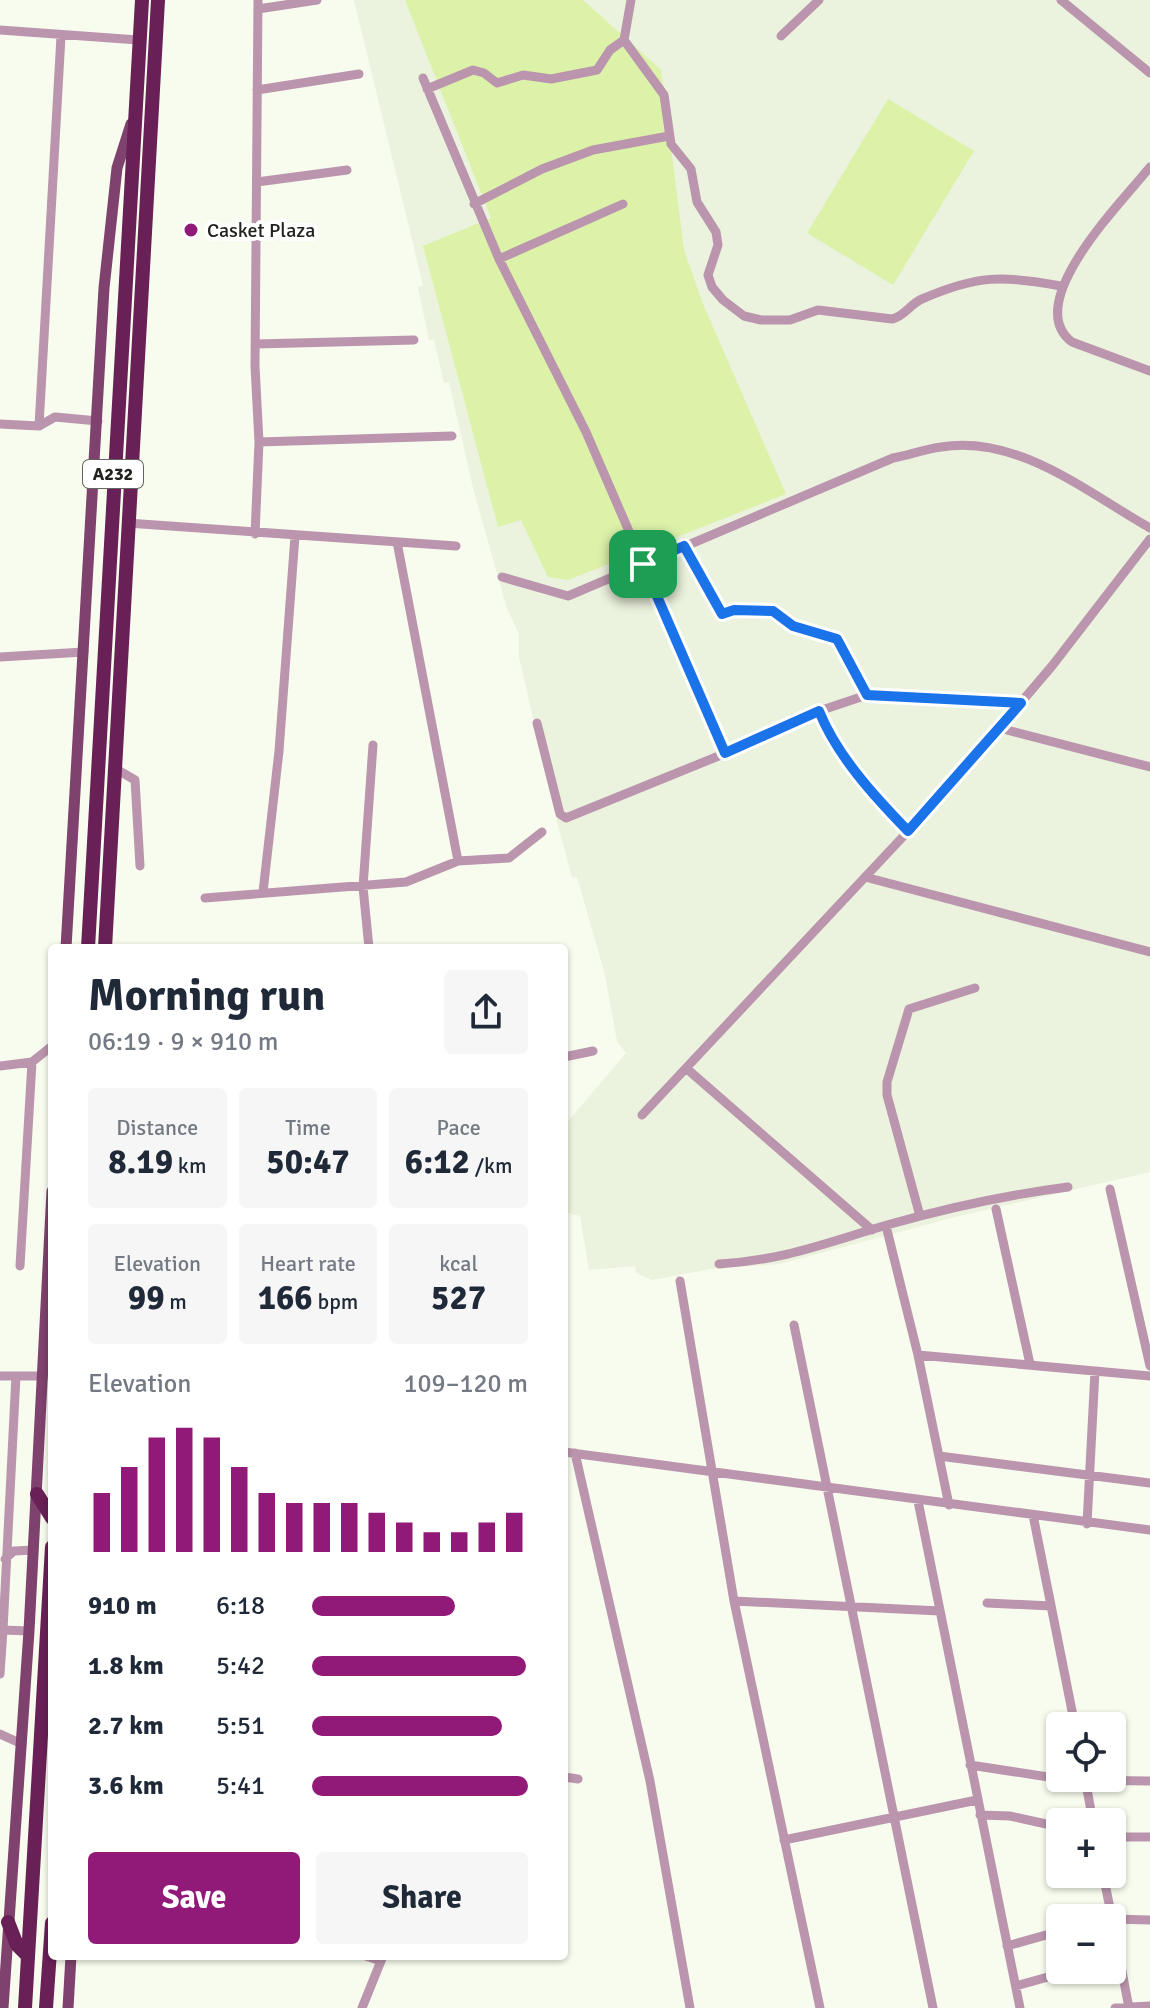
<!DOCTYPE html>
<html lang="en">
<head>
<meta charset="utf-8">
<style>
  :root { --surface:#fff; --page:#f6f6f7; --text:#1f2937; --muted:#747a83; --accent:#911977 }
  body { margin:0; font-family:Signika,sans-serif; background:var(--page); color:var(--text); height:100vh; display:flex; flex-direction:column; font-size:30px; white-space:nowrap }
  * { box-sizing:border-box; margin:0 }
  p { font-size:26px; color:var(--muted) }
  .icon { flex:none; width:44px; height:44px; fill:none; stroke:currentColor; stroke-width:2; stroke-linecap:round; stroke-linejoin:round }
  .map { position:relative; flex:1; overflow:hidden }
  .panel { position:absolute; left:48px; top:944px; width:520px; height:1016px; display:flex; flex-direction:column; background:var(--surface); border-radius:8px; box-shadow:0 2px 6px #0004 }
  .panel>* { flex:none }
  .fabs { position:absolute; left:1046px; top:1712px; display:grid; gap:16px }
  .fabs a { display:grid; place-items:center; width:80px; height:80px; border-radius:8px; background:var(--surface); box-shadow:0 2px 6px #0004; font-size:40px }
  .pin { position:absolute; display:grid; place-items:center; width:68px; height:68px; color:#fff; margin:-34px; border-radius:16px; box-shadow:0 4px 12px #0006 }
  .round { display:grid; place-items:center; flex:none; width:84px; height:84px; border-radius:8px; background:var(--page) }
  .summary { display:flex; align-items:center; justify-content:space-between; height:136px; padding:0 40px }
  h1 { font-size:44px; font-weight:800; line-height:60px }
  .metrics { display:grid; grid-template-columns:repeat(3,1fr); gap:12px; height:136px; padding:8px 40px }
  .metrics div { display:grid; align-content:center; border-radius:8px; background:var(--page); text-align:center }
  .metrics b { font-size:34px; font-weight:800 }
  .metrics small { font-size:22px; font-weight:400 }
  .metrics p { font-size:22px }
  .chart { height:224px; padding:16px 40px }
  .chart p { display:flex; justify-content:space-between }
  .chart svg { width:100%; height:144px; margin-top:8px; stroke:var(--accent); stroke-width:6 }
  .cta { display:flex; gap:16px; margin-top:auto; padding:16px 40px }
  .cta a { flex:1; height:92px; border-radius:8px; background:var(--accent); color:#fff; font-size:32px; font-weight:800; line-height:92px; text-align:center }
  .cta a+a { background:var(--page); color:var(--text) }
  ul { padding:0 40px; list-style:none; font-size:26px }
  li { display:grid; grid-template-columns:128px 96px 1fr; align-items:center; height:60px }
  li i { height:20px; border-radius:10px; background:var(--accent) }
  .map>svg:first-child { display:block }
</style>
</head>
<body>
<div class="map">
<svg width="1150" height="2008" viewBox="0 0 1150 2008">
  <rect width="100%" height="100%" fill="#f7fcee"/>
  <path fill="#ebf2dd" d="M 354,0 L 1150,0 L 1150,1172 L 955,1217 L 780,1264 L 711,1269 L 652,1280 L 636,1273 L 635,1266 L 589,1270 L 580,1216 L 568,1213 L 564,1206 L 564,1126 L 626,1053 L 617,1041 L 604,971 L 577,877 L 572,878 L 557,821 L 519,657 L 519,634 L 507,609 L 473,488 L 449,382 L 444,383 L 434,340 L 429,340 L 418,287 L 423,285 Z"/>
  <path fill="#dcf2a9" d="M 405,0 L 583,0 L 661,70 L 684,250 L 703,304 L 786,494 L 568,580 L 548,577 L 521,520 L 498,527 L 423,246 L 491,218 Z
    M 888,99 L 974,151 L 893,285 L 807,233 Z"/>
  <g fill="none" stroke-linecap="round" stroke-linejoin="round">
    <path stroke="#ba95ad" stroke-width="9" d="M 631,0 L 624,40 L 664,95 L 671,144 L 691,169 L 697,202 L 716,232 L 718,245 L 708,275 L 712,287 L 723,300 L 744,316 L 761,320 L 790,320 L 818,310 L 892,319 C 905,316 910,304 922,299 C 977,275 1003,275 1061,286
      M 1061,0 L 1150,73
      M 258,9 L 317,0
      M 0,30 L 138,40
      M 781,36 L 819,0
      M 423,78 L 499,259 L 586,432 L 725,753
      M 427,89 L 473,70 L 484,73 L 497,83 L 523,75 L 551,79 L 597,70 L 610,50 L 624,40
      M 257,90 L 359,74
      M 1150,167 C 1123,201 1020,303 1072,342 L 1150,371
      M 257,182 L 347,170
      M 474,204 L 542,169 L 593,150 L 669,136
      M 499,259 L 623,204
      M 256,344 L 414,340
      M 0,424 L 39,426 L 55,417 L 98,421
      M 39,426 L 61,36
      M 259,442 L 452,436
      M 127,523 L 456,546
      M 255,534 L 259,442 L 255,366 L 258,0
      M 397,542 L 458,861
      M 684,546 L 722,614 L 734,610 L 773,611 L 793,626 L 837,639 L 867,695
      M 502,577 L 568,596 L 893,458 C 909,455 925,449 941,447 C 1017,434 1088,493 1150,528
      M 0,657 L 84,652
      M 819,711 C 837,756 875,797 908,831
      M 537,723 L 560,814 L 566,818 L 785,729 L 810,714 L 867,695 L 1021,703
      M 999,728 L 1150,767
      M 116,769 L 135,780 L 140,866
      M 865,877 L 1150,952
      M 263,892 L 279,751 L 295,536
      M 205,898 L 406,882 L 458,861 L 509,858 L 542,832
      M 369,948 L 363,887 L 373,745
      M 564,1057 L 593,1051
      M 0,1066 L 32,1062 L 52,1046
      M 686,1068 L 872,1230
      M 642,1115 L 943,794 L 1052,666 L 1150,539
      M 1110,1189 L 1150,1366
      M 996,1209 L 1030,1364
      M 920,1216 L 887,1095 L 887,1082 L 909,1009 L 975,988
      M 886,1226 L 918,1355
      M 719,1264 C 785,1260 825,1243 887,1225 C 947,1208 1006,1195 1068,1187
      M 20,1266 L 32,1062
      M 680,1281 L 734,1601 L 820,2008
      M 794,1325 L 933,2008
      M 0,1376 L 44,1376
      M 16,1376 L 3,1630 L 29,1631
      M 564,1452 L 1150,1530
      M 575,1453 L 650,1781 L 690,2008
      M 939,1456 L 1150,1483
      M 918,1501 L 1020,2008
      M 949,1505 L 918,1355 L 1150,1376
      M 1033,1515 L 1075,1726
      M 1087,1524 L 1095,1371
      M 5,1559 L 14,1551 L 34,1550
      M 734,1601 L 940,1611
      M 987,1603 L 1051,1606
      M 0,1674 L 3,1630
      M 0,1734 L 22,1744
      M 970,1765 L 1068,1780 L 1150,1781
      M 564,1777 L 578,1779
      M 1085,1778 L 1093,1822
      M 980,1815 L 1010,1816 L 1060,1827
      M 1112,1837 L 1150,1837
      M 784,1840 L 977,1800
      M 1103,1874 L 1112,1918
      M 1007,1946 L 1060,1931
      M 366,1956 L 381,1961
      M 1016,1986 L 1073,1970
      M 362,2008 L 383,1956
      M 1115,2008 L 1150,2006
      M 1129,2008 L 1112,1919 L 1150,1920"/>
    <path stroke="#7f416d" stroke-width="11" d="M 66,948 L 104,288 L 117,168 L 131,124
      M 3,2008 L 29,1631 L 52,1191
      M 68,2008 L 71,1956"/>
    <path stroke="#692057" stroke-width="14" d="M 88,948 L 142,0
      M 105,948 L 158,0
      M 37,1494 L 52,1518
      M 8,1922 L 17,1945 L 28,1956
      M 25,2008 L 52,1547
      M 46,2008 L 52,1923"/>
  </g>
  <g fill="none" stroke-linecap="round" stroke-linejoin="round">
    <g stroke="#fff" stroke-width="16">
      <path id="route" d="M 684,546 L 722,614 L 734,610 L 773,611 L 793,626 L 837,639 L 867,695 L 1021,703 L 908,831 C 875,797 837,756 819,711 L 725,753 L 643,564 Z"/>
    </g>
    <use href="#route" stroke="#1a73e8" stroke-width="10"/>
  </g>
  <circle fill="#911977" stroke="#fff" stroke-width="3" cx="191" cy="230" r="8"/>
  <g text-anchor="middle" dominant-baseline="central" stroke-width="8" stroke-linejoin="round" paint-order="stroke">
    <rect fill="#fff" stroke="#646562" stroke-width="2" x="83" y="460" width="60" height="28" rx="6"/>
    <g font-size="18" font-weight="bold" fill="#21231e">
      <text x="113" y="474">A232</text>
    </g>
    <g font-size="20" fill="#21231e" stroke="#fff" text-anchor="start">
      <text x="207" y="230">Casket Plaza</text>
    </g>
  </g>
</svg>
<div class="fabs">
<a><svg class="icon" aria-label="locate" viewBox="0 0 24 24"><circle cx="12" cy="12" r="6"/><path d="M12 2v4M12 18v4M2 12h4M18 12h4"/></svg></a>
<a>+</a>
<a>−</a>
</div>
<div class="pin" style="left:643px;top:564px;background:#1e9e55"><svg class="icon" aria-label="arrive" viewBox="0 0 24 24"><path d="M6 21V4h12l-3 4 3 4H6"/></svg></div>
<section class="panel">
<div class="summary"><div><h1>Morning run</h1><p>06:19 · 9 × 910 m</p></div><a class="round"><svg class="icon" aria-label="share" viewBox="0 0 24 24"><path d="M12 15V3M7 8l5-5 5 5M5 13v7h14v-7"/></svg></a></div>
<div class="metrics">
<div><p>Distance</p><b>8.19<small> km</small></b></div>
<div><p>Time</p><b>50:47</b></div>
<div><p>Pace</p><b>6:12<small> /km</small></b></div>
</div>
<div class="metrics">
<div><p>Elevation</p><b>99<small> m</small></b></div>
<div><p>Heart rate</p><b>166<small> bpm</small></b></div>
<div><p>kcal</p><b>527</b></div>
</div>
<div class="chart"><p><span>Elevation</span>109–120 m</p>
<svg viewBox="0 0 160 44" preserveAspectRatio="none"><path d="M5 44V26M15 44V18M25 44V9M35 44V6M45 44V9M55 44V18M65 44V26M75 44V29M85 44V29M95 44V29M105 44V32M115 44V35M125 44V38M135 44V38M145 44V35M155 44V32"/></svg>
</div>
<ul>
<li><b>910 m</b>6:18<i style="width:66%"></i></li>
<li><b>1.8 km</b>5:42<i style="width:99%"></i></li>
<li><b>2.7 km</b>5:51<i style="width:88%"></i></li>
<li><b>3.6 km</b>5:41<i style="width:100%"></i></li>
</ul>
<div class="cta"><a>Save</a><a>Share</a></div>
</section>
</div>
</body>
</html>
